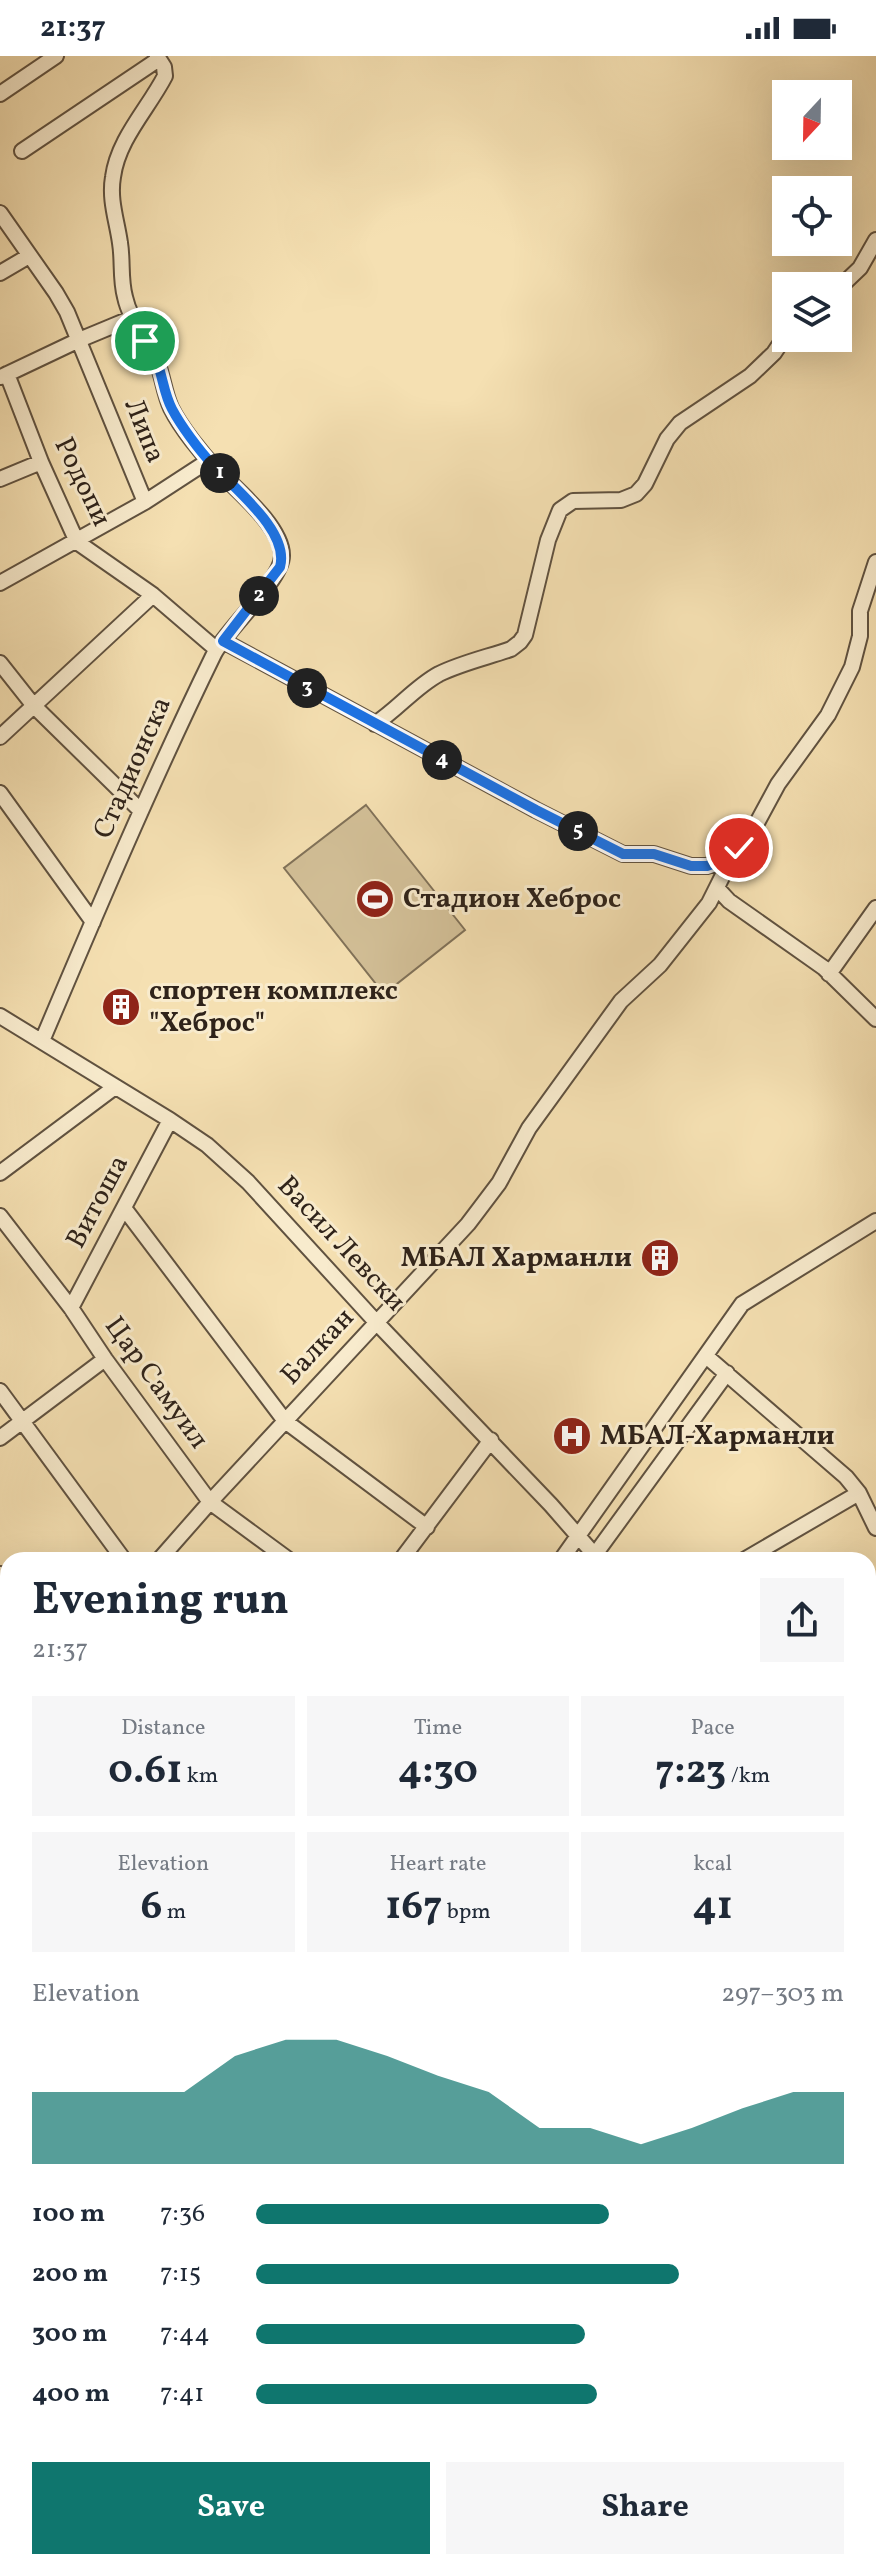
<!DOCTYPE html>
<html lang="en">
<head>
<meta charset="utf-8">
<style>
  :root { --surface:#fff; --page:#f6f6f7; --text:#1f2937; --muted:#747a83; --accent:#0f766e }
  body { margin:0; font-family:Vollkorn,serif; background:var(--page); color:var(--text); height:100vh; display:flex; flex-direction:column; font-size:30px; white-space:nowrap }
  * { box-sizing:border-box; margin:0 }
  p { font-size:26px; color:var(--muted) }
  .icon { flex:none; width:44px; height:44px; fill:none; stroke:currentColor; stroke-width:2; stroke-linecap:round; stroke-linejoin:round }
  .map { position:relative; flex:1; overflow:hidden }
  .panel { position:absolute; left:0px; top:1496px; width:876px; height:1018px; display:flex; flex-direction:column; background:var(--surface); border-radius:24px 24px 0 0; box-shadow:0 8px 32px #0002 }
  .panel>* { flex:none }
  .needle { width:52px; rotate:202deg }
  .buttons { position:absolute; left:772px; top:24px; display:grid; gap:16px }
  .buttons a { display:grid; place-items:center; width:80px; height:80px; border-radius:0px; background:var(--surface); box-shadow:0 8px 32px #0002; font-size:40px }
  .pin { position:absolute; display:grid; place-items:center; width:68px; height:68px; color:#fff; margin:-34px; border:4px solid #fff; border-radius:50%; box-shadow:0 2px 8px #0007 }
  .km { position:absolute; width:40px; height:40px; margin:-20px; border-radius:50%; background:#222; color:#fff; font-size:22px; line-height:40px; text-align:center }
  .round { display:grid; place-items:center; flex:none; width:84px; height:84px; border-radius:0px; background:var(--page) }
  .headline { display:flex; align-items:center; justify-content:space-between; height:136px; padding:0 32px }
  h1 { font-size:44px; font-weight:700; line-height:60px }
  .stats { display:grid; grid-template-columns:repeat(3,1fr); gap:12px; height:136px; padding:8px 32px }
  .stats div { display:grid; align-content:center; border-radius:0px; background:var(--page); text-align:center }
  .stats b { font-size:40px; font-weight:700 }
  .stats small { font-size:22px; font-weight:400 }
  .stats p { font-size:22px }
  .chart { height:224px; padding:16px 32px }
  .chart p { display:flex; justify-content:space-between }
  .chart svg { width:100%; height:144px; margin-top:8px; fill:var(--accent); opacity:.7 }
  .action { display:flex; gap:16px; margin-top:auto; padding:16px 32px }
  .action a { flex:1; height:92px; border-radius:0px; background:var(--accent); color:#fff; font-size:32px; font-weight:700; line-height:92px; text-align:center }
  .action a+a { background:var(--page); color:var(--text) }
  ul { padding:0 32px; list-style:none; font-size:26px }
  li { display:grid; grid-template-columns:128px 96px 1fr; align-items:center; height:60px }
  li i { height:20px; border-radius:10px; background:var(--accent) }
  .status { display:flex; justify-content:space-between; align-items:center; height:56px; padding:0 40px; background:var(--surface); direction:ltr }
  .status svg { height:22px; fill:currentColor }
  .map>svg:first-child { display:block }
</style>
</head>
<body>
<div class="status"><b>21:37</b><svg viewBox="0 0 49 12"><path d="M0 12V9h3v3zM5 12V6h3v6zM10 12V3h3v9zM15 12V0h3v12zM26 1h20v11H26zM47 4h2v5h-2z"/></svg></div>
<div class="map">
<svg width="876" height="2513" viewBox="0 0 876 2513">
  <rect width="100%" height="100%" fill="#f5e0b2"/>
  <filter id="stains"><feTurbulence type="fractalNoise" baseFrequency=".0025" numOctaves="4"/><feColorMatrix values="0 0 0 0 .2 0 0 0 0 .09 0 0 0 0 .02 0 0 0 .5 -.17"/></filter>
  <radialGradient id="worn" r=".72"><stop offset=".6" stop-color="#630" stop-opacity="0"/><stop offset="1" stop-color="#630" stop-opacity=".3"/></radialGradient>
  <path fill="#d3c098" stroke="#817259" stroke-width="2" d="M 366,749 L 465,874 L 384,938 L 284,812 Z"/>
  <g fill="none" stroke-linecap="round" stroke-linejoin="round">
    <g stroke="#605240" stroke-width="18">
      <path id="minor" d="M 0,38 L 56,0
        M 22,95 L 159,3
        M 0,157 L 56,237 L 67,256 L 145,446
        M 0,217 L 29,200
        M 838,233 L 860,212 L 876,184
        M 7,318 L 41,406 L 77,486 L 153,539 L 216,593
        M 1,321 L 79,284 L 132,262
        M 0,423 L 41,406
        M 0,527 L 145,446 L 208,405
        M 223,585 L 536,754 L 623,798 L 654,798 L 691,810 L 707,810 L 734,800
        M 0,607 L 34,650 L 141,755
        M 375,668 C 398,653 415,631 439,618 C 461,607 488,601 511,593 L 520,586 L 525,579 L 548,484 L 560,454 L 573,445 L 621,444 L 636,438 L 645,428 L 667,383 L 680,367 L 750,320 L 774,297 L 786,279
        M 0,681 L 153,539
        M 0,737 L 93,866
        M 717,832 L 729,845 L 824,912 L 876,963
        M 829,918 L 876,852
        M 0,960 L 170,1064 L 207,1089 L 248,1126 L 376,1266 L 551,1449 L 599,1504
        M 42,985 C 97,855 152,725 214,598 C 226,574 282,524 282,500 C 283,472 237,434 218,415 C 202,398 181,372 171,352 C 164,337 163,321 157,306 C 148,283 130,265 125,241 C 120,223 123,205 120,187 C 117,165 109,144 113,121 C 118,83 148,53 165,20 L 164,11 L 157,0
        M 0,1117 L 115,1031
        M 124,1152 L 285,1365 L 427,1471
        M 0,1160 L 71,1252 L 105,1303 L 210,1446 L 289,1504
        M 71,1252 L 170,1064
        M 706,1300 L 846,1421 L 859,1437 L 876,1472
        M 0,1335 L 124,1504
        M 0,1382 L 105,1303
        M 159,1504 L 210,1446 L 468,1168 L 499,1127 L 529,1072 L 621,945 L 660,909 L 709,847 L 727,811 L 758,765 L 778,728 L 828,659 L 852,611 L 860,580 L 860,555 L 876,506
        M 401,1504 L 491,1384
        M 561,1504 L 742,1248 L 876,1165
        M 591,1504 L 727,1317
        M 744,1504 L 859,1437
        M 0,1518 L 8,1529
        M 868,1573 L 876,1569
        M 868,1630 L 876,1640
        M 0,1659 L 8,1652
        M 0,1707 L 8,1718
        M 868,1810 L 876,1805
        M 868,1841 L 876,1851
        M 0,1866 L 8,1860
        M 0,1905 L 8,1915
        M 0,1950 L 8,1950
        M 0,2087 L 8,2090
        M 868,2106 L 876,2111
        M 0,2191 L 8,2174
        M 868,2227 L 876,2222
        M 0,2299 L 8,2294
        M 868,2365 L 876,2368
        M 0,2374 L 8,2370
        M 0,2390 L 8,2404
        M 868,2448 L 876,2434
        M 62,2506 L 66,2513
        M 246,2506 L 248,2513
        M 562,2506 L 565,2513
        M 808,2506 L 825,2513
        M 0,2511 L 10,2506
        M 108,2513 L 118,2506
        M 330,2513 L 330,2506
        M 432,2513 L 433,2506
        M 607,2513 L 620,2506
        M 736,2513 L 738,2506"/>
    </g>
    <use href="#minor" stroke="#f8ebcd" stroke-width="14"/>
  </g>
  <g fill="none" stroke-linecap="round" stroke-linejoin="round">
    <g stroke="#fff" stroke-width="16">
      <path id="route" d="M 145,285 C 149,292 154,299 157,306 C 163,322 164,338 172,353 C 181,370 199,394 212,408 C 234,433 290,475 280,511 L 223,585 L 536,754 L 623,798 L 654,798 L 691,810 L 707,810 L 734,800 L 739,792"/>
    </g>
    <use href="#route" stroke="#1a73e8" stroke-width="10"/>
  </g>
  <defs>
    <g id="stadium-disc" transform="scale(2)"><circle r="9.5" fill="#8f2418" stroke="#f8ebcd"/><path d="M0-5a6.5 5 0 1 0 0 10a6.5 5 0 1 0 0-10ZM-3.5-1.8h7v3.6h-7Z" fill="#fff"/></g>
    <g id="building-disc" transform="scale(2)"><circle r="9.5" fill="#8f2418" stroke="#f8ebcd"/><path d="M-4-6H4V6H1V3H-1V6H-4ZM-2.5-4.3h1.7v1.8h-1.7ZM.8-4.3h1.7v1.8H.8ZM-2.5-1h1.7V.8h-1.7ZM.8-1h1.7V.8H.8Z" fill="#fff"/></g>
    <g id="hospital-disc" transform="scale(2)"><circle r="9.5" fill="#8f2418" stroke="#f8ebcd"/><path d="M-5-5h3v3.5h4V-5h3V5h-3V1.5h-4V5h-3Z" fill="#fff"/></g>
  </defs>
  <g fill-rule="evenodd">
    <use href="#stadium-disc" x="375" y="843"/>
    <use href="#building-disc" x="121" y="951"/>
    <use href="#building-disc" x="660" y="1202"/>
    <use href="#hospital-disc" x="572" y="1380"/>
  </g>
  <g text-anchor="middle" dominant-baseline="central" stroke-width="6" stroke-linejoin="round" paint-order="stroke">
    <g font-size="28" fill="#2f231a" stroke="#f8ebcd">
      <text transform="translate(144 375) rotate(68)">Липа</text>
      <text transform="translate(82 426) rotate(64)">Родопи</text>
      <text transform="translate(133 712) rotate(-66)">Стадионска</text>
      <text transform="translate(98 1146) rotate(-62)">Витоша</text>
      <text transform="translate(341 1188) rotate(47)">Васил Левски</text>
      <text transform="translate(318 1291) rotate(-47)">Балкан</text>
      <text transform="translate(156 1327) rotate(54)">Цар Самуил</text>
    </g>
    <g font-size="28" font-weight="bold" fill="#2f231a" stroke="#f8ebcd" text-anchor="start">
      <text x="403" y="843">Стадион Хеброс</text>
      <text x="149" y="935">спортен комплекс<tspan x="149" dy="32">"Хеброс"</tspan></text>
      <text x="632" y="1202" text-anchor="end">МБАЛ Харманли</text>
      <text x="600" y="1380">МБАЛ-Харманли</text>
    </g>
  </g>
  <rect width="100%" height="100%" filter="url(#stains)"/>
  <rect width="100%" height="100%" fill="url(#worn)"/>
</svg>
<div class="buttons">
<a><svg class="needle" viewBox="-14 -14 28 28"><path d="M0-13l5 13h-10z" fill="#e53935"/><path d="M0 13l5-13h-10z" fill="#747a83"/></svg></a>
<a><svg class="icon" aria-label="locate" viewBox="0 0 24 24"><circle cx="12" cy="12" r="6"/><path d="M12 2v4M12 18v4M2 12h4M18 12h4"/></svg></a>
<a><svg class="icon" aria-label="layers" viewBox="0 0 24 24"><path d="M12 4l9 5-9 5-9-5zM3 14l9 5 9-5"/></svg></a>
</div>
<div class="pin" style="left:145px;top:285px;background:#1e9e55"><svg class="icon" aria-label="arrive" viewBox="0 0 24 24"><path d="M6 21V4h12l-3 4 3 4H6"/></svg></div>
<div class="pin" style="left:739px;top:792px;background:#d93025"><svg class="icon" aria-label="check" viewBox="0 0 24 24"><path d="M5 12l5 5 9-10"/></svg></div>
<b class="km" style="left:220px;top:417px">1</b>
<b class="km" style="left:259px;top:540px">2</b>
<b class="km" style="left:307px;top:632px">3</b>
<b class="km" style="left:442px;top:704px">4</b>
<b class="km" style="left:578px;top:775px">5</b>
<section class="panel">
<div class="headline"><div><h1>Evening run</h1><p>21:37</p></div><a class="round"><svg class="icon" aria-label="share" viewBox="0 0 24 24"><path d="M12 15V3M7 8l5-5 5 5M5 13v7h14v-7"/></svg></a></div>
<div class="stats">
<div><p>Distance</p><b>0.61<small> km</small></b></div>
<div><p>Time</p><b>4:30</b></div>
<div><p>Pace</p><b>7:23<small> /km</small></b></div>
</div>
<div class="stats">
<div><p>Elevation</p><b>6<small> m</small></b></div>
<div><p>Heart rate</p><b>167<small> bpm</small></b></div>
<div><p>kcal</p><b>41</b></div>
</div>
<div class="chart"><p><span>Elevation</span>297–303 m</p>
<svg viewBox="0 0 160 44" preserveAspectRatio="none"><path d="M0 44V22L10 22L20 22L30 22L40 11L50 6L60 6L70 11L80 17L90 22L100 33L110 33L120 38L130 33L140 27L150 22L160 22V44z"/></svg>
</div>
<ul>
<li><b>100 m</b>7:36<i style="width:60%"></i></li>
<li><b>200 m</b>7:15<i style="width:72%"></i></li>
<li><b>300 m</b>7:44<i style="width:56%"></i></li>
<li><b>400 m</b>7:41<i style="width:58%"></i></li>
</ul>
<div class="action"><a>Save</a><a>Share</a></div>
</section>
</div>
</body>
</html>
